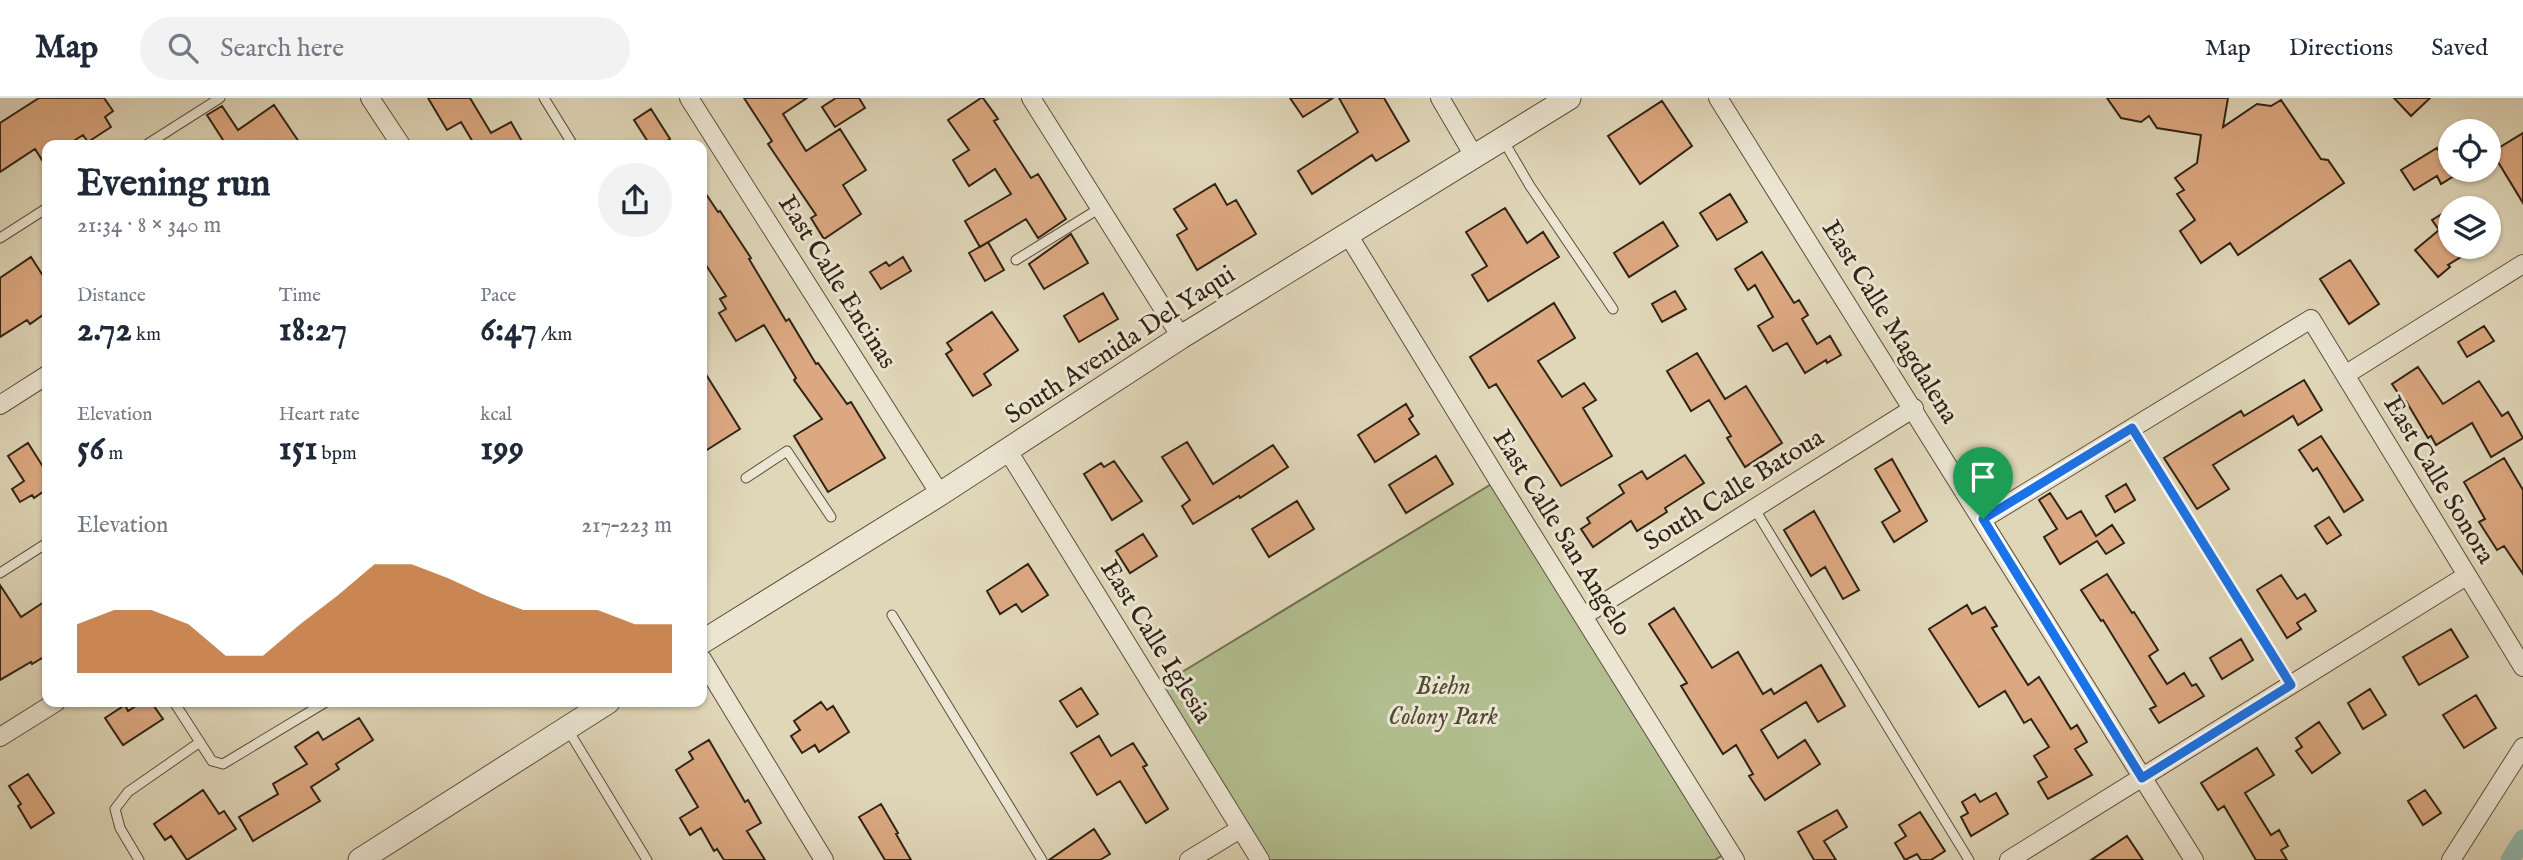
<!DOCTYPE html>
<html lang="en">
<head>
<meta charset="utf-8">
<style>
  :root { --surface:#fff; --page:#f2f2f3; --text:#1f2937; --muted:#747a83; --line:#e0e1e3; --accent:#b45309 }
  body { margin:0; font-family:"IM FELL English",serif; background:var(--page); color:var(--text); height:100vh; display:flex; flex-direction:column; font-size:26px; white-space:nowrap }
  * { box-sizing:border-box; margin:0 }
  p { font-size:23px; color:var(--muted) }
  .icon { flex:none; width:38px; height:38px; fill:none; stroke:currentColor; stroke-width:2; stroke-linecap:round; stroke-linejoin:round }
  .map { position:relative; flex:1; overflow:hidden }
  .drawer { position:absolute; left:42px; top:42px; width:665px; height:567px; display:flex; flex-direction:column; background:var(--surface); border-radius:14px; box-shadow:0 2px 5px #0004 }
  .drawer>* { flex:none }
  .controls { position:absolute; left:2438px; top:21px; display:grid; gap:14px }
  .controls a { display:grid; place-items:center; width:63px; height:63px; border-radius:50%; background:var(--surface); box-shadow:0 2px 5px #0004; font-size:35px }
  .pin { position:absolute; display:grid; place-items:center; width:60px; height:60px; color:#fff; margin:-72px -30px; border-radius:50% 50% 50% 0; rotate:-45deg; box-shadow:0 0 7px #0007 }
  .pin .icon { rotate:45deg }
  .round { display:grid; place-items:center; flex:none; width:74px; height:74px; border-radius:37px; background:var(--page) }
  .overview { display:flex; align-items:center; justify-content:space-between; height:119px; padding:0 35px }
  h1 { font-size:38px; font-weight:700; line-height:52px }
  .stats { display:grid; grid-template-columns:repeat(3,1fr); gap:10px; height:119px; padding:7px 35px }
  .stats div { display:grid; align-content:center }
  .stats b { font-size:35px; font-weight:700 }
  .stats small { font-size:19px; font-weight:400 }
  .stats p { font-size:19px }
  .chart { height:196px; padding:14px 35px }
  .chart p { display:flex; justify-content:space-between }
  .chart svg { width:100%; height:126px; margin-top:7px; fill:var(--accent); opacity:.7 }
  header { display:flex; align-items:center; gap:42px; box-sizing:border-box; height:98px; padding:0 35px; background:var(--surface); border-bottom:2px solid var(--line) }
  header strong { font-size:33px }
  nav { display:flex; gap:38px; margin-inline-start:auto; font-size:24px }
  .search { width:490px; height:63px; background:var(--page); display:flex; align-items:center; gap:18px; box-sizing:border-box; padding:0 24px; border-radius:38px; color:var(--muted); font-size:26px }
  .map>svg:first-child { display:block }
</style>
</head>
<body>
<header>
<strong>Map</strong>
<div class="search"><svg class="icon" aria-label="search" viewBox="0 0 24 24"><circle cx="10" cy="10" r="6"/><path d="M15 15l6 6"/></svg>Search here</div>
<nav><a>Map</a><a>Directions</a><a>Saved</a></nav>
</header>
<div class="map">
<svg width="2523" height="762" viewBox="0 0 2523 762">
  <rect width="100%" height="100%" fill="#e0d7b9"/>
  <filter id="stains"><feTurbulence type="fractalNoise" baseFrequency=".00286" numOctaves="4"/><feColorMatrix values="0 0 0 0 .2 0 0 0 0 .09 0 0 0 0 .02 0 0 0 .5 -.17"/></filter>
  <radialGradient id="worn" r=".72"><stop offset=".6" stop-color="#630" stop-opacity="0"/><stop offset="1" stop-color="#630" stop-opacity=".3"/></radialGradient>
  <path fill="#b2be8f" stroke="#717052" stroke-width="2" d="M 1498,382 L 1729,753 L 1715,762 L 1260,762 L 1154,591 Z"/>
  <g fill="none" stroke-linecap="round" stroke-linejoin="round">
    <path stroke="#94baaf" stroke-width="19" d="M 2510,762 L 2523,741"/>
  </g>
  <path fill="#dca881" stroke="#302314" stroke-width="2" d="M 39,0 L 104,0 L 113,13 L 105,19 L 111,29 L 88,44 L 83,37 L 67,47 L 47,47 L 47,70 L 35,51 L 0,74 L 0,25 Z
    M 428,0 L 470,0 L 491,35 L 511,24 L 524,47 L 471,47 L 474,46 L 461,24 L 447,32 Z
    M 744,0 L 807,0 L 783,16 L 806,53 L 840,31 L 866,72 L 843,87 L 861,116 L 824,141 L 811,120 L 816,117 L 768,46 L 772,43 Z
    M 836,0 L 859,0 L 865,10 L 835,29 L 822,9 Z
    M 981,0 L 983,0 L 998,21 L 994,23 L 1031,80 L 1038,76 L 1066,121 L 1038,140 L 1026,121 L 980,149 L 965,123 L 1011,96 L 995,71 L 969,88 L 953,62 L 969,52 L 948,22 Z
    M 1290,0 L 1333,0 L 1303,19 Z
    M 1339,0 L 1384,0 L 1409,43 L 1376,63 L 1372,57 L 1312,96 L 1298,73 L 1358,34 Z
    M 2107,0 L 2228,0 L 2223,29 L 2257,6 L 2271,8 L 2281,2 L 2321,61 L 2328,62 L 2344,85 L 2238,157 L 2230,145 L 2201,165 L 2180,133 L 2195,122 L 2177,96 L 2184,92 L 2175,80 L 2197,65 L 2201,37 L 2157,30 L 2149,18 L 2141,24 L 2121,20 Z
    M 2394,0 L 2430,0 L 2411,18 Z
    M 1662,3 L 1692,48 L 1640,86 L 1608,38 Z
    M 274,7 L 301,47 L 215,47 L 223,42 L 207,17 L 222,8 L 238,32 Z
    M 651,11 L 670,41 L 660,47 L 650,47 L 634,22 Z
    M 2523,35 L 2523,105 L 2492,54 Z
    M 2437,50 L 2454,78 L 2441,86 L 2437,78 L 2414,92 L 2401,72 Z
    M 1215,86 L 1227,107 L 1236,102 L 1256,136 L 1197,172 L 1177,137 L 1187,131 L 1174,111 Z
    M 702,90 L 718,114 L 720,113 L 751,160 L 749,161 L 786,223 L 789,221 L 816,266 L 818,265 L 847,306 L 851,304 L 885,360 L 828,394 L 794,338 L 822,321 L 794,282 L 796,280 L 764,227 L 736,243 L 719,215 L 726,211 L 720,201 L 726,198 L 702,161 Z
    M 1730,96 L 1747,124 L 1717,142 L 1700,115 Z
    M 1505,110 L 1527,145 L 1543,134 L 1559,159 L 1488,203 L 1472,177 L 1487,168 L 1466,134 Z
    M 2450,111 L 2450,149 L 2477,149 L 2448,167 L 2450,169 L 2438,179 L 2415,152 L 2439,132 L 2432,122 Z
    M 1663,124 L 1678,148 L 1629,179 L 1614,155 Z
    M 1071,136 L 1088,165 L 1044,191 L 1029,166 Z
    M 988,144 L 1004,172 L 985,183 L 969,155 Z
    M 1762,154 L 1794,205 L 1799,202 L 1808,217 L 1802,221 L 1817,246 L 1830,238 L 1841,257 L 1827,265 L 1826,262 L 1805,275 L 1787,245 L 1773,253 L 1758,228 L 1773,219 L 1755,187 L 1748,192 L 1735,171 Z
    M 31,159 L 47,184 L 47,214 L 30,226 L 27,222 L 0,239 L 0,180 Z
    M 903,159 L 911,173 L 881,191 L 870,174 L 886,164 L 889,168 Z
    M 2350,162 L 2379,206 L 2349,226 L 2320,181 Z
    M 1675,193 L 1686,211 L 1662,224 L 1652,206 Z
    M 1103,195 L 1118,221 L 1079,244 L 1064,218 Z
    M 1554,205 L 1575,240 L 1538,263 L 1562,299 L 1584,285 L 1596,302 L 1583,310 L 1612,358 L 1561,388 L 1496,286 L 1489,290 L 1470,259 Z
    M 992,214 L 1018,252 L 984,276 L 991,287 L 973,298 L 946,256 L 952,252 L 947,245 Z
    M 2484,228 L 2494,243 L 2467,259 L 2458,244 Z
    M 1697,255 L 1725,301 L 1746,288 L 1782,345 L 1745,369 L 1727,340 L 1731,338 L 1709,302 L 1691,313 L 1667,273 Z
    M 2418,269 L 2443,306 L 2479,283 L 2502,318 L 2508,314 L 2523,340 L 2491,359 L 2472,325 L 2436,347 L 2431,338 L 2428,340 L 2406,303 L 2404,304 L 2392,286 Z
    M 702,270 L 740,331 L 702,355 Z
    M 2304,282 L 2322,312 L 2298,327 L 2293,318 L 2213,367 L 2229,391 L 2197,411 L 2164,360 L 2241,313 L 2244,318 Z
    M 1406,306 L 1413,318 L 1409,321 L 1419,336 L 1375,364 L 1358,337 Z
    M 2321,338 L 2363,402 L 2344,414 L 2317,370 L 2313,373 L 2299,352 Z
    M 1187,344 L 1213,386 L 1273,347 L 1288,369 L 1240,400 L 1239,398 L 1193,426 L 1182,408 L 1190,402 L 1162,359 Z
    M 28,345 L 47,375 L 47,391 L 34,400 L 32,397 L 20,404 L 12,391 L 24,383 L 8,358 Z
    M 1685,357 L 1704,385 L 1665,410 L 1667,414 L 1637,433 L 1631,423 L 1593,449 L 1581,431 L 1590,425 L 1587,420 L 1624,395 L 1619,387 L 1642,373 L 1647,381 Z
    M 1436,358 L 1453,386 L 1406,415 L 1389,387 Z
    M 2504,360 L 2523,392 L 2523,476 L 2504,448 L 2497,452 L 2479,424 L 2485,421 L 2464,384 Z
    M 1892,361 L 1927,423 L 1894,444 L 1882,424 L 1900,413 L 1875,371 Z
    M 1114,363 L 1142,403 L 1112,422 L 1084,376 L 1101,365 L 1104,369 Z
    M 2126,386 L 2135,402 L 2115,414 L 2106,398 Z
    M 2050,395 L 2067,421 L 2081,413 L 2096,438 L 2112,427 L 2124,445 L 2106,456 L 2097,443 L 2060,466 L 2044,439 L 2057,431 L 2039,402 Z
    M 1297,403 L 1314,431 L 1269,459 L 1252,431 Z
    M 1814,413 L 1859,492 L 1843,501 L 1825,469 L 1811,478 L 1784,432 Z
    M 2329,419 L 2341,437 L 2327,446 L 2315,428 Z
    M 1143,436 L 1157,458 L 1130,475 L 1116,453 Z
    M 1028,466 L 1048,497 L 1022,514 L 1016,506 L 1000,516 L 987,493 Z
    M 2107,476 L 2132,515 L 2134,514 L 2158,552 L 2149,558 L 2167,586 L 2184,575 L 2192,588 L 2196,586 L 2204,598 L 2159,625 L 2150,611 L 2156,608 L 2103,522 L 2101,523 L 2081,492 Z
    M 2281,477 L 2297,501 L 2305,496 L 2316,513 L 2297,525 L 2301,531 L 2287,540 L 2257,492 Z
    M 0,487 L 21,519 L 47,502 L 47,557 L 32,566 L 31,564 L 0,582 Z
    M 1967,507 L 1972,516 L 1985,509 L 1997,528 L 1992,530 L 2028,587 L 2039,579 L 2071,631 L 2077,627 L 2087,644 L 2075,651 L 2092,677 L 2048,701 L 2038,684 L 2047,679 L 2034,658 L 2049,649 L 2031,621 L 2024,625 L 2005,593 L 1979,609 L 1929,531 Z
    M 1674,510 L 1712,570 L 1738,554 L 1763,596 L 1771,591 L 1774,596 L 1821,567 L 1845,608 L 1818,624 L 1806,604 L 1761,632 L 1778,660 L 1805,642 L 1820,666 L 1765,702 L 1749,678 L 1753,676 L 1736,647 L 1723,656 L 1681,588 L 1687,585 L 1649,526 Z
    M 2451,531 L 2468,559 L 2419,587 L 2403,559 Z
    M 2241,541 L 2253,562 L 2222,581 L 2210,560 Z
    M 1081,590 L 1098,616 L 1077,629 L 1060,603 Z
    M 2370,591 L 2386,617 L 2363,631 L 2348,605 Z
    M 2476,597 L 2496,630 L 2464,650 L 2443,617 Z
    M 142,604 L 151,604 L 163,621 L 123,647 L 105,620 L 125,607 L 128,613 Z
    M 821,604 L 827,612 L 833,608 L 849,634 L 819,654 L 815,647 L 802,655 L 791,638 L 800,632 L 794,623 Z
    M 359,620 L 373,642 L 336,666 L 339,671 L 311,689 L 320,703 L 253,743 L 239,719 L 278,696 L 273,686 L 307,666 L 295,649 L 318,634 L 323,642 Z
    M 2319,624 L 2340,655 L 2312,675 L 2296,653 L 2302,649 L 2296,640 Z
    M 1099,638 L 1111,658 L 1133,645 L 1147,667 L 1143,669 L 1168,711 L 1146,725 L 1120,683 L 1097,697 L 1071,655 Z
    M 709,642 L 745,704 L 748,702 L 761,725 L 747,733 L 765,762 L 724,762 L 717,751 L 714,753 L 701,730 L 690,737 L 680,720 L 698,709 L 676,672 L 693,661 L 689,654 Z
    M 2257,650 L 2274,677 L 2245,695 L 2271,737 L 2279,732 L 2288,748 L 2281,752 L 2287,762 L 2256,762 L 2224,708 L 2218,712 L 2201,685 Z
    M 28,676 L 54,715 L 31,730 L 18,708 L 21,706 L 9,688 Z
    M 203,692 L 219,716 L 224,713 L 236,731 L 187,762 L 171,738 L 165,742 L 154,726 Z
    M 2425,692 L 2441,715 L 2423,727 L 2408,703 Z
    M 1996,695 L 2008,716 L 1971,738 L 1961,719 L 1968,715 L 1962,704 L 1975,696 L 1980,704 Z
    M 881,706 L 898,735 L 896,736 L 911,762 L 885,762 L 859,719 Z
    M 1837,712 L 1847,729 L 1824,743 L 1836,762 L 1814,762 L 1798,734 Z
    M 1920,714 L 1945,753 L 1931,762 L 1921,762 L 1917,756 L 1905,762 L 1895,745 L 1906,738 L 1899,727 Z
    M 1094,731 L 1110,756 L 1100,762 L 1049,762 Z
    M 2127,738 L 2143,762 L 2091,762 Z"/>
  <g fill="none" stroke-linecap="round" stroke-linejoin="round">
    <g stroke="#5c503d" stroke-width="11">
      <path id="service" d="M 544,0 L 573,47
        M 1503,42 L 1530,88 L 1613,211
        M 146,47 L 220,0
        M 0,140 L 47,110
        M 1016,162 L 1100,110
        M 2132,330 L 2291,587
        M 746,380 L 787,353 L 831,419
        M 1754,410 L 1969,762
        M 0,475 L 47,445
        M 892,517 L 1042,762
        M 174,604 L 212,663 L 223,666 L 326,604
        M 568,632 L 647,762
        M 139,762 L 120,730 L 115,711 L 128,694 L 200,644"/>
    </g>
    <g stroke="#5c503d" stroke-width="20">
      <path id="minor" d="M 370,0 L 401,47
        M 689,0 L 940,396
        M 1031,0 L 1181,239
        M 1440,0 L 1474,58
        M 1718,0 L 2194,762
        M 1347,135 L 1498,382 L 1735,762
        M 2345,277 L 2523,166
        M 0,307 L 47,277
        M 1008,353 L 1260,762
        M 1983,421 L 2311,221 L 2523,569
        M 1583,518 L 1914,310
        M 702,561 L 824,762
        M 0,639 L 56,604
        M 1189,762 L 1240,731
        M 2009,762 L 2466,478
        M 2451,762 L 2523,649"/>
    </g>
    <g stroke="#5c503d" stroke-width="25">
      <path id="tertiary" d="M 702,544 L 940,396 L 1181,239 L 1569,0
        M 360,762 L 608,604"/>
    </g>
    <use href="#service" stroke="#ebe5d2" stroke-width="9"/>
    <use href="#minor" stroke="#ebe5d2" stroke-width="18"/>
    <use href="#tertiary" stroke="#ebe5d2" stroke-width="23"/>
  </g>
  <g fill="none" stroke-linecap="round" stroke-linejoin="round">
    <g stroke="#fff" stroke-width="14">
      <path id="route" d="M 2132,330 L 2291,587 L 2142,680 L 1983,421 Z"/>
    </g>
    <use href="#route" stroke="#1a73e8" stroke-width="9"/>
  </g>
  <g text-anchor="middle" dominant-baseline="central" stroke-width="6" stroke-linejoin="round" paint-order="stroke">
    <g font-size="26" fill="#302314" stroke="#ebe5d2">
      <text transform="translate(837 184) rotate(58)">East Calle Encinas</text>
      <text transform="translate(1890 224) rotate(58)">East Calle Magdalena</text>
      <text transform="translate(1120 247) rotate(-33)">South Avenida Del Yaqui</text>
      <text transform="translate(2439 382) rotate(59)">East Calle Sonora</text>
      <text transform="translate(1734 392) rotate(-32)">South Calle Batoua</text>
      <text transform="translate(1562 435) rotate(58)">East Calle San Angelo</text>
      <text transform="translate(1156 544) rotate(58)">East Calle Iglesia</text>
    </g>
    <g font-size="26" font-style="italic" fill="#504a33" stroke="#ebe5d2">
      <text x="1443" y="588">Biehn<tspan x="1443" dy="30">Colony Park</tspan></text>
    </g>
  </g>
  <rect width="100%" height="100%" filter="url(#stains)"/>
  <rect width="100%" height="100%" fill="url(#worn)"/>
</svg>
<div class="controls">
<a><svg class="icon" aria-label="locate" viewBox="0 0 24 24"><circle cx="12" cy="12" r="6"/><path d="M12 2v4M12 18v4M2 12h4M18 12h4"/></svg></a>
<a><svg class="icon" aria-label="layers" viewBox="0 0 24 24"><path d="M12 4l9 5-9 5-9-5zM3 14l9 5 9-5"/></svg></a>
</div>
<div class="pin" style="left:1983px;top:421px;background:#1e9e55"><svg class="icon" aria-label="arrive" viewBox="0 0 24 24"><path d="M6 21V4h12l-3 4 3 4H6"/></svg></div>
<section class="drawer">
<div class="overview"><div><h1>Evening run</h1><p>21:34 · 8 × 340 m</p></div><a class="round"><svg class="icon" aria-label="share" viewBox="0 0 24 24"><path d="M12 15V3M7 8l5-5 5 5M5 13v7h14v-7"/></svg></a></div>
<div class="stats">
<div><p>Distance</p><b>2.72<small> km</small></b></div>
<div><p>Time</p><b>18:27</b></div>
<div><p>Pace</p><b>6:47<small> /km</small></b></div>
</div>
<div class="stats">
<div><p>Elevation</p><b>56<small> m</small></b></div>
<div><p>Heart rate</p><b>151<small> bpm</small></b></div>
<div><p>kcal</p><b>199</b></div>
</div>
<div class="chart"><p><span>Elevation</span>217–223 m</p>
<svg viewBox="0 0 160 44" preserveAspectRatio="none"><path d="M0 44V27L10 22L20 22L30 27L40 38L50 38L60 27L70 17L80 6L90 6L100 11L110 17L120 22L130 22L140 22L150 27L160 27V44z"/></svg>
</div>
</section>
</div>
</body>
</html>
